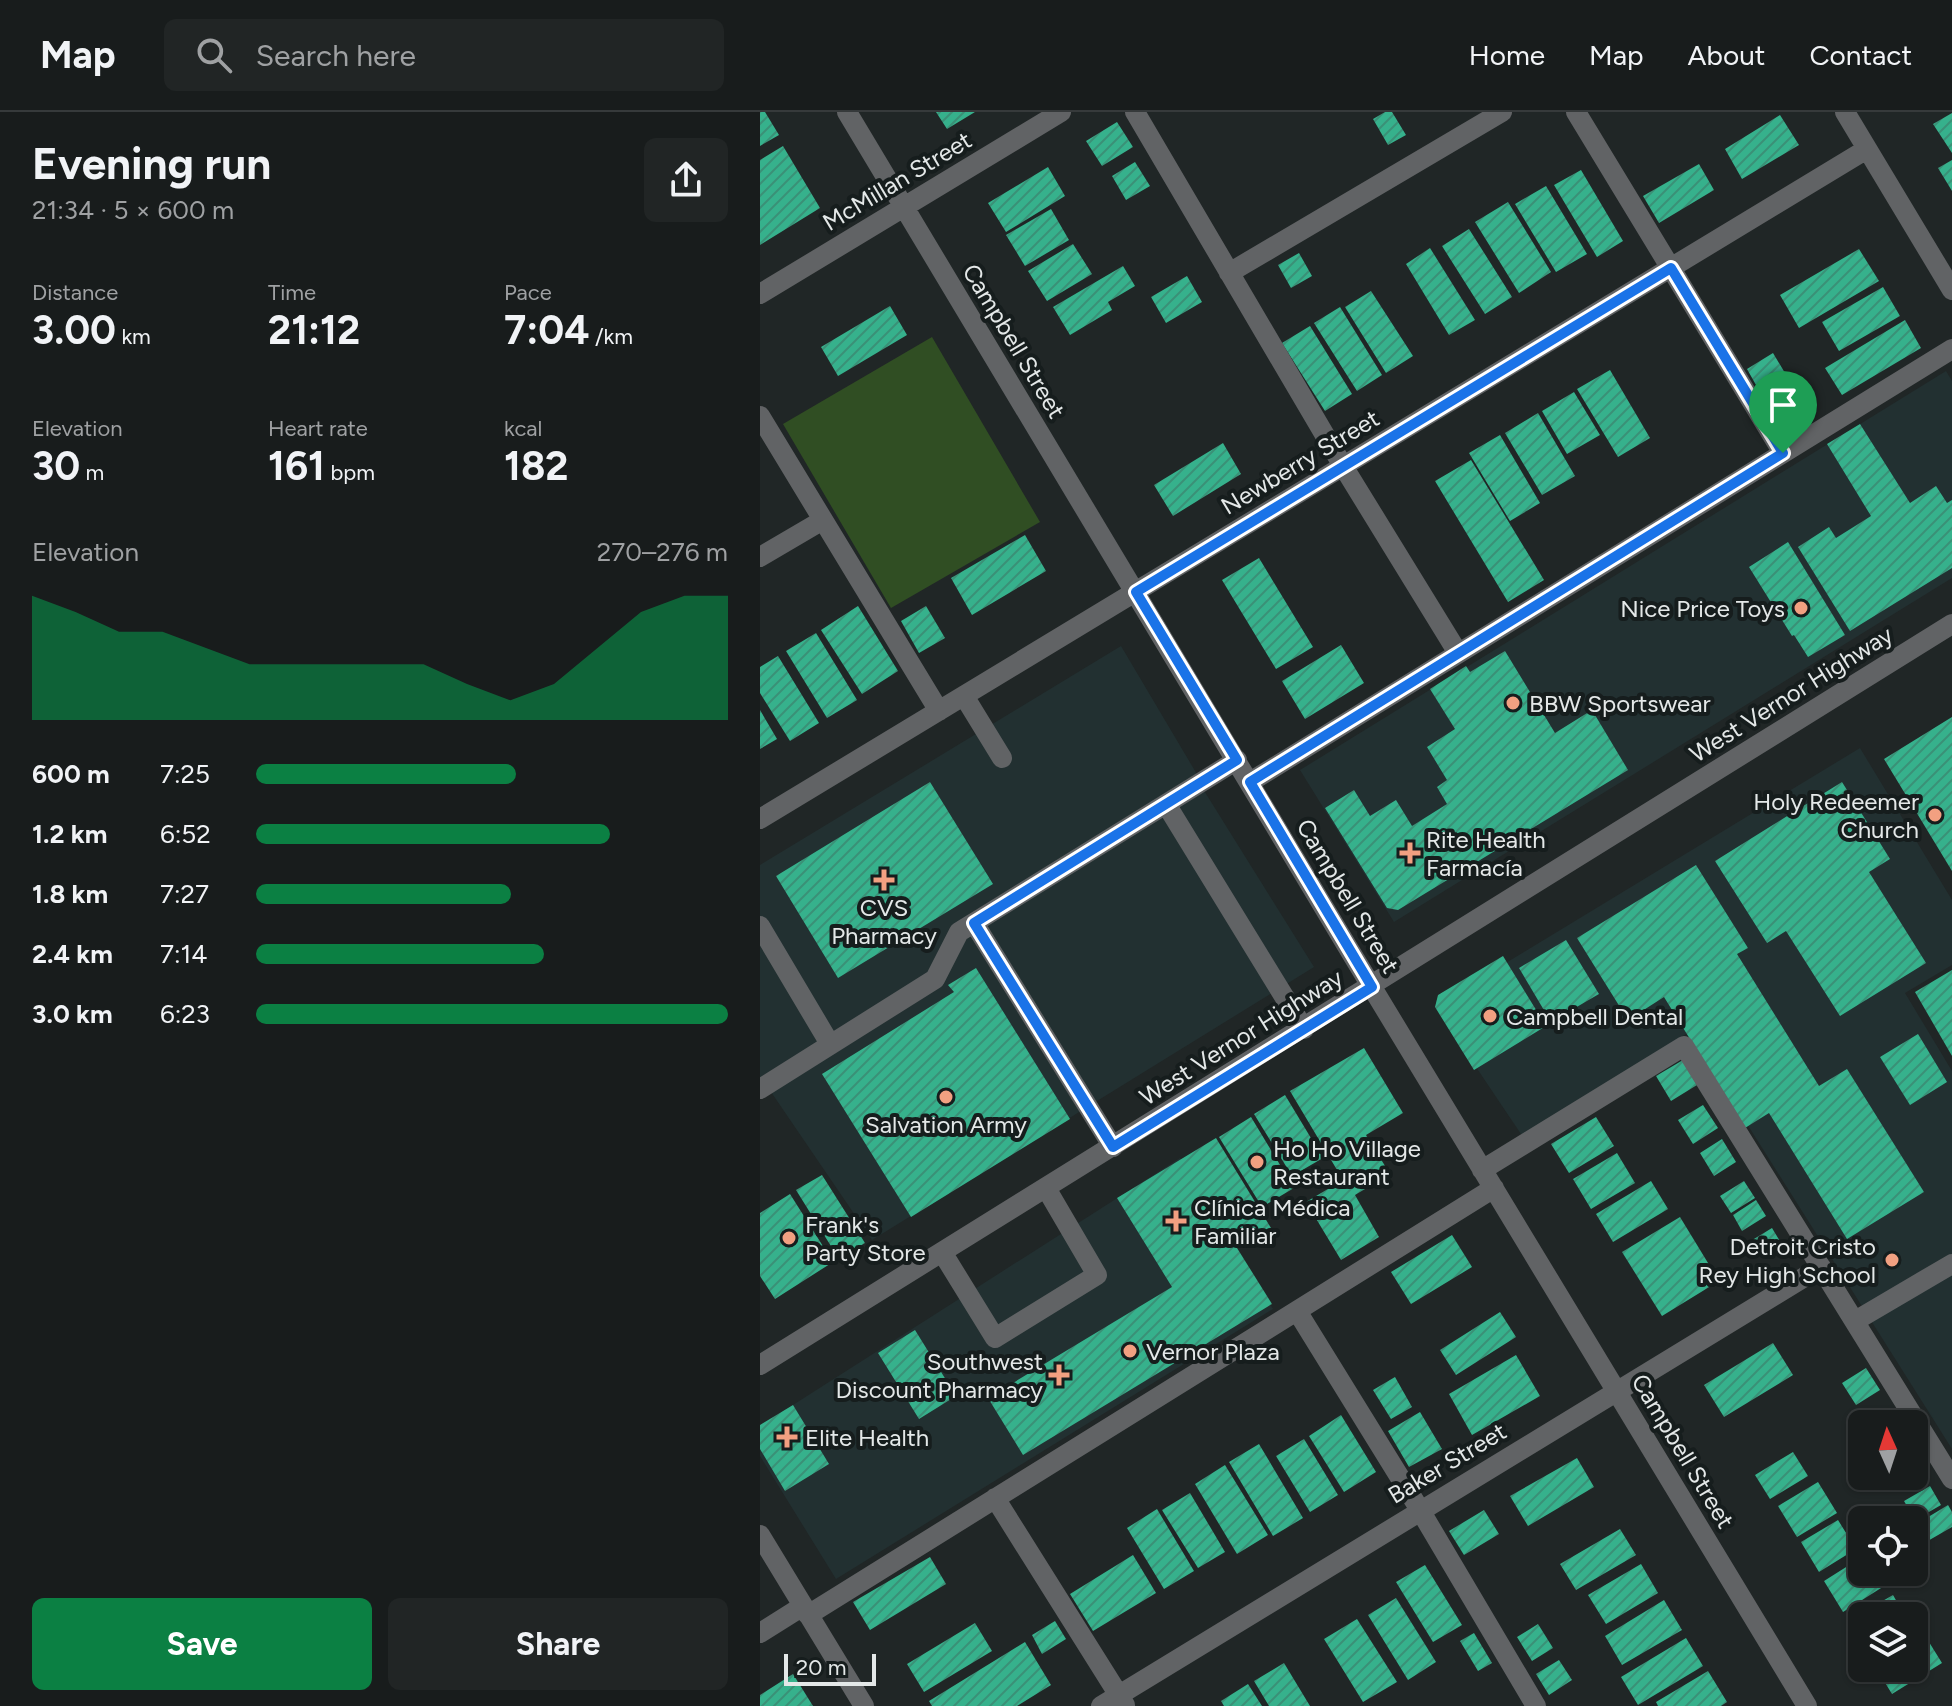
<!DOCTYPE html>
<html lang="en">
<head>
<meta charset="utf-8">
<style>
  :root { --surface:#181c1c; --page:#212525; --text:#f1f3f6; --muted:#9fa1a3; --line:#363a3b; --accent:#0b8043 }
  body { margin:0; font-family:Figtree,sans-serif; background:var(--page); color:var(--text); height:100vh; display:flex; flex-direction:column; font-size:30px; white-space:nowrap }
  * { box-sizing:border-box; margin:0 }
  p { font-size:26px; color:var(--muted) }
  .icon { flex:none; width:44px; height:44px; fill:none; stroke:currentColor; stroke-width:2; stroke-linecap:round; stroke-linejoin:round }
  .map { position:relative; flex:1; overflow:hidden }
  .sheet { display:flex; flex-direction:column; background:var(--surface); width:760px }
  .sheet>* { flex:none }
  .needle { width:52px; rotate:357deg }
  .fabs { position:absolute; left:1088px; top:1298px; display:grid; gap:16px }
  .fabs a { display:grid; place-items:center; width:80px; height:80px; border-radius:12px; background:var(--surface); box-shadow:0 2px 6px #0004,0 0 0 2px var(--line); font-size:40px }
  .scale { position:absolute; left:24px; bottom:20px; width:92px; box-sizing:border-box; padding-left:8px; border:4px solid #e4e8e8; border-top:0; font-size:22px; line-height:28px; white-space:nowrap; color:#e4e8e8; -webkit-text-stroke:6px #161d1d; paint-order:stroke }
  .pin { position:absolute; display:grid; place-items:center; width:68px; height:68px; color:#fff; margin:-82px -34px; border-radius:50% 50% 50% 0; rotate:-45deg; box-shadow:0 0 8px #0007 }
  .pin .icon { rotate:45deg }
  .round { display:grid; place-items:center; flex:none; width:84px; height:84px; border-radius:12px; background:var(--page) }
  .overview { display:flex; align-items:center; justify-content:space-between; height:136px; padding:0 32px }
  h1 { font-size:44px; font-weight:700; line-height:60px }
  .figures { display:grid; grid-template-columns:repeat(3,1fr); gap:12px; height:136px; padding:8px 32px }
  .figures div { display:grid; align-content:center }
  .figures b { font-size:40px; font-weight:700 }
  .figures small { font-size:22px; font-weight:400 }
  .figures p { font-size:22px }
  .chart { height:224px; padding:16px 32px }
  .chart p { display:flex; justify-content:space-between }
  .chart svg { width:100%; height:144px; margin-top:8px; fill:var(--accent); opacity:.7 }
  .action { display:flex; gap:16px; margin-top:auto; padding:16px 32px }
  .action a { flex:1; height:92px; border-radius:12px; background:var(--accent); color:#fff; font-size:32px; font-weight:700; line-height:92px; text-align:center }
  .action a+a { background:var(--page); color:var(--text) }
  ul { padding:0 32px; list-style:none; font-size:26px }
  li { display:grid; grid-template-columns:128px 96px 1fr; align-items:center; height:60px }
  li i { height:20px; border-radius:10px; background:var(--accent) }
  header { display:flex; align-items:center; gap:48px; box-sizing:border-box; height:112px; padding:0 40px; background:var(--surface); border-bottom:2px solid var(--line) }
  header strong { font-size:38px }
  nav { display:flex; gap:44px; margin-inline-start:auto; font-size:28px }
  .search { width:560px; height:72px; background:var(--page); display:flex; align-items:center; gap:20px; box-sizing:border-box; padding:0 28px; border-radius:12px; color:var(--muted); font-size:30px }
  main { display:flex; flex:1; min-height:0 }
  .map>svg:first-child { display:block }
</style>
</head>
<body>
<header>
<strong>Map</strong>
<div class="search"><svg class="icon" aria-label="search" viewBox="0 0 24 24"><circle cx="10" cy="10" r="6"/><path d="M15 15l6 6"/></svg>Search here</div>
<nav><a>Home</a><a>Map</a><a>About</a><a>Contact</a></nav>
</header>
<main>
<section class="sheet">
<div class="overview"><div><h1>Evening run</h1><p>21:34 · 5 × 600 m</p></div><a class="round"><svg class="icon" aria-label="share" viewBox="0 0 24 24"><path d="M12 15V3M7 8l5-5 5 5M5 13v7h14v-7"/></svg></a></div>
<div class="figures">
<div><p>Distance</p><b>3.00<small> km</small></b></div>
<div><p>Time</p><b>21:12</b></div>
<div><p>Pace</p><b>7:04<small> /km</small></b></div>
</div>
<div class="figures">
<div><p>Elevation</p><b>30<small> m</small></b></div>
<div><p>Heart rate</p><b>161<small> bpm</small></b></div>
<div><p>kcal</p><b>182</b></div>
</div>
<div class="chart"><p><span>Elevation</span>270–276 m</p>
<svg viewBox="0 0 160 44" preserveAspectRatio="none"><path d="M0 44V6L10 11L20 17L30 17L40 22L50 27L60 27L70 27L80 27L90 27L100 33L110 38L120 33L130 22L140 11L150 6L160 6V44z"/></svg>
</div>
<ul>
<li><b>600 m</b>7:25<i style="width:55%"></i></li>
<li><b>1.2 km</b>6:52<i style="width:75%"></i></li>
<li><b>1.8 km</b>7:27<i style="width:54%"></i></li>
<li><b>2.4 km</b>7:14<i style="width:61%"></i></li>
<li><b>3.0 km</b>6:23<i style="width:100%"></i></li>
</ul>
<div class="action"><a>Save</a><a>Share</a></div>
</section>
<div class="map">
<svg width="1192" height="1594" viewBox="0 0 1192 1594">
  <defs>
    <pattern id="building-hatch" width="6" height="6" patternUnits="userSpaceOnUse" patternTransform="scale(2)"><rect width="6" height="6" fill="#36b18c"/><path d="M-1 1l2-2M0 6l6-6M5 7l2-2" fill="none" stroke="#3a9177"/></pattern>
  </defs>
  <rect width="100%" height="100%" fill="#202626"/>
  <path fill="#223031" d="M 1186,259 L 1192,269 L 1192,466 L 634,810 L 540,658 Z
    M 361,534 L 438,664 L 209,802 L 168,872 L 0,967 L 0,753 Z
    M 1100,636 L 1192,788 L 1192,853 L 1145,881 L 1192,959 L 1192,1337 L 929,920 L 763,1025 L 675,894 Z
    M 443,677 L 554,855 L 112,1128 L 9,977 L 179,872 L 210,820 Z
    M 420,1046 L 513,1197 L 76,1467 L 0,1344 L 0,1314 Z"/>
  <path fill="#304e23" d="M 172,225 L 280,410 L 131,496 L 23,312 Z"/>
  <path fill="url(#building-hatch)" d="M 0,0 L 5,0 L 19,23 L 0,34 Z
    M 176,0 L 215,0 L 187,17 Z
    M 625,0 L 632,0 L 646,23 L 628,33 L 613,7 Z
    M 1192,1 L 1192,41 L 1173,12 Z
    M 1020,3 L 1039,33 L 982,67 L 965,37 Z
    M 357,10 L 373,35 L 342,54 L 326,29 Z
    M 23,34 L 60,96 L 0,133 L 0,48 Z
    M 1192,48 L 1192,79 L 1178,56 Z
    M 375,50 L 390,74 L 366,88 L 352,64 Z
    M 939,52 L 954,78 L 899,111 L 883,84 Z
    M 288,55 L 305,84 L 246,120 L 228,91 Z
    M 821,58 L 863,129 L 837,145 L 794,73 Z
    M 786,74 L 827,142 L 796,160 L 755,92 Z
    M 748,90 L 791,160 L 759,181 L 715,110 Z
    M 291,97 L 309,128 L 265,154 L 246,123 Z
    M 709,117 L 752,185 L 725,202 L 682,134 Z
    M 313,132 L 332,162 L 287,189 L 268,159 Z
    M 670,136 L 715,208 L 689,223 L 646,152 Z
    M 1099,137 L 1119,169 L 1039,216 L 1020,183 Z
    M 539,141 L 552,164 L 531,176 L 518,153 Z
    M 363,154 L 375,174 L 348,190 L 352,198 L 310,223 L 293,195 Z
    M 427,164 L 442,190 L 406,211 L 391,185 Z
    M 1123,175 L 1140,204 L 1079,239 L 1062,210 Z
    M 611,179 L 653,244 L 626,261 L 585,195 Z
    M 130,194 L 147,223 L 78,264 L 61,235 Z
    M 580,195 L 622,263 L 597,279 L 554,211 Z
    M 1145,208 L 1161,236 L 1082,283 L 1065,256 Z
    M 550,214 L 592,282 L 565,299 L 522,231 Z
    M 1013,241 L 1028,266 L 1001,282 L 987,257 Z
    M 850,258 L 890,326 L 858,345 L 817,277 Z
    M 814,280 L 840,323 L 807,342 L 782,299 Z
    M 1035,282 L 1049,304 L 1024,320 L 1010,298 Z
    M 778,301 L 815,364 L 782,383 L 745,321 Z
    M 1100,312 L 1150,391 L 1176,374 L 1187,391 L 1192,388 L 1192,456 L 1090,519 L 1038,435 L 1069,415 L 1076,426 L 1111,404 L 1067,332 Z
    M 740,323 L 780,391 L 750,409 L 709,341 Z
    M 463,331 L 481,362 L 413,404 L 394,373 Z
    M 711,348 L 784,468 L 748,490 L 675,369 Z
    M 265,423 L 286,459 L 212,503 L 191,466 Z
    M 1028,430 L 1085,523 L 1048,545 L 1034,523 L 1032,524 L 989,455 Z
    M 499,446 L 553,535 L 516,557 L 462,468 Z
    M 98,494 L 138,559 L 102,582 L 61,518 Z
    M 166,494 L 185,526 L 159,541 L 141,509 Z
    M 56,521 L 97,588 L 67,606 L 26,539 Z
    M 581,533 L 604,571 L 545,607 L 522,569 Z
    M 745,539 L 795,621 L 832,598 L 868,658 L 638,798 L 627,796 L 565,696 L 594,678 L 610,704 L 636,688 L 652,714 L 687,692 L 677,675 L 687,668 L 667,635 L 695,617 L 670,577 L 706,554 L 710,560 Z
    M 18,544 L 59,611 L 30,629 L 0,581 L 0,555 Z
    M 0,598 L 17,627 L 0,637 Z
    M 1192,605 L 1192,759 L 1124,647 Z
    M 170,670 L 233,772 L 78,866 L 16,764 Z
    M 1082,670 L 1130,747 L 1109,760 L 1166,851 L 1080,904 L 1026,819 L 1007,831 L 955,749 Z
    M 936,753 L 988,836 L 977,842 L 1059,974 L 1087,957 L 1164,1080 L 1087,1127 L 1009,1001 L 985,1016 L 904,885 L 868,908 L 817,826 Z
    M 806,828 L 839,882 L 791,910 L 759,856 Z
    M 743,844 L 786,914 L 714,958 L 675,895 L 678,883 Z
    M 216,856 L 310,1007 L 151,1105 L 62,962 L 194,880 L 188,873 Z
    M 1192,858 L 1192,944 L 1155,880 Z
    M 1158,922 L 1187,970 L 1150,993 L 1120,945 Z
    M 604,936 L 643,1001 L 606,1023 L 630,1062 L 595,1083 L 619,1125 L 581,1148 L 546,1090 L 583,1068 L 530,979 Z
    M 923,948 L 937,973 L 911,989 L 896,964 Z
    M 525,983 L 563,1046 L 532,1064 L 494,1002 Z
    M 943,993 L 958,1016 L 933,1032 L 918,1008 Z
    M 491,1005 L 534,1076 L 502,1095 L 459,1025 Z
    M 836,1005 L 854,1034 L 809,1061 L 791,1032 Z
    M 456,1026 L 511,1116 L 477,1136 L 512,1192 L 263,1343 L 228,1286 L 412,1175 L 357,1086 Z
    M 962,1027 L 976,1050 L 954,1064 L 940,1041 Z
    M 857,1041 L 875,1071 L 831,1097 L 813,1067 Z
    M 62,1063 L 105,1131 L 79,1147 L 36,1078 Z
    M 891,1069 L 908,1097 L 853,1130 L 836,1102 Z
    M 984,1069 L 995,1086 L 971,1101 L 960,1084 Z
    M 30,1082 L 73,1150 L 15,1187 L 0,1164 L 0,1101 Z
    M 996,1088 L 1006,1104 L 982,1119 L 973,1103 Z
    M 920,1105 L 959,1169 L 902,1204 L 862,1140 Z
    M 1012,1116 L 1021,1131 L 998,1145 L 989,1130 Z
    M 692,1123 L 712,1155 L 651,1192 L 631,1160 Z
    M 740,1200 L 756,1225 L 696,1263 L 680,1238 Z
    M 155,1218 L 196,1284 L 159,1307 L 118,1241 Z
    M 1013,1231 L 1033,1263 L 964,1305 L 944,1273 Z
    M 756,1243 L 780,1284 L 712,1323 L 689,1282 Z
    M 1106,1256 L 1120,1278 L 1096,1293 L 1082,1271 Z
    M 635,1265 L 652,1295 L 631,1307 L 613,1278 Z
    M 33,1293 L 69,1352 L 25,1379 L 0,1337 L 0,1313 Z
    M 660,1300 L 682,1337 L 649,1355 L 628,1319 Z
    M 581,1303 L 616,1360 L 584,1380 L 549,1324 Z
    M 544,1327 L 578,1383 L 550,1400 L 516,1344 Z
    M 499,1332 L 543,1406 L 513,1424 L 469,1350 Z
    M 1033,1340 L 1048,1364 L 1010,1387 L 995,1363 Z
    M 817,1346 L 834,1375 L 768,1414 L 750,1384 Z
    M 465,1353 L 508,1423 L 477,1442 L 435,1372 Z
    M 1058,1370 L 1077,1401 L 1037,1425 L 1018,1394 Z
    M 1170,1374 L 1181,1393 L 1155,1408 L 1144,1389 Z
    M 430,1381 L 465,1440 L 438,1456 L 402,1398 Z
    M 1188,1393 L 1192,1400 L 1192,1415 L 1166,1430 L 1155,1413 Z
    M 397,1397 L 434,1459 L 404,1477 L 367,1416 Z
    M 724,1398 L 739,1422 L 704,1443 L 689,1419 Z
    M 1078,1408 L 1096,1437 L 1059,1460 L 1041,1430 Z
    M 860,1417 L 876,1443 L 816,1478 L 800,1452 Z
    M 373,1443 L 396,1481 L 333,1519 L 310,1482 Z
    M 170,1445 L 186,1472 L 110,1518 L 93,1490 Z
    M 1102,1445 L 1102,1460 L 1133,1460 L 1137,1466 L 1083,1500 L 1064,1469 Z
    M 881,1452 L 898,1481 L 846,1512 L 828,1483 Z
    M 665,1453 L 702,1513 L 673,1530 L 636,1470 Z
    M 1133,1483 L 1145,1504 L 1102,1504 L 1102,1538 L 1086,1510 Z
    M 636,1486 L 676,1550 L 648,1568 L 608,1503 Z
    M 904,1488 L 922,1518 L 862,1553 L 845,1524 Z
    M 597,1507 L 637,1570 L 603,1590 L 564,1527 Z
    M 295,1509 L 306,1527 L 282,1542 L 272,1523 Z
    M 215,1511 L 232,1539 L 164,1580 L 147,1552 Z
    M 778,1512 L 793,1536 L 772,1549 L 757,1525 Z
    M 714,1521 L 732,1551 L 718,1559 L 700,1529 Z
    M 1164,1522 L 1182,1551 L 1132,1582 L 1116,1556 L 1154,1556 L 1154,1528 Z
    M 926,1526 L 943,1554 L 878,1593 L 861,1565 Z
    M 265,1530 L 291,1573 L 257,1594 L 172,1594 L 169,1589 Z
    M 799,1548 L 812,1568 L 789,1583 L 776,1562 Z
    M 524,1551 L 550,1594 L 509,1594 L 494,1569 Z
    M 948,1559 L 967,1590 L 961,1594 L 898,1594 L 896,1590 Z
    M 33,1562 L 53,1594 L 0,1594 L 0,1583 Z
    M 488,1572 L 502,1594 L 464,1594 L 461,1589 Z"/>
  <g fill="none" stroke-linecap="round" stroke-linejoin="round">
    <path stroke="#616365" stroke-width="20" d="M 87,0 L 590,839 L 1047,1594
      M 375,0 L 583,354 L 698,541
      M 816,0 L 1023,341
      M 1085,0 L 1192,178
      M 469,161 L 742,0
      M 0,182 L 301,0
      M 0,304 L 179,599
      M 0,445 L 63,408
      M 204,584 L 242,646
      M 490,670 L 1192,237
      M 406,692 L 544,917
      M 0,707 L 1107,37
      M 214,811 L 353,1035
      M 0,814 L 70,932
      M 0,977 L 175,867 L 199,820 L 477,648
      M 722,1058 L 924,934 L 1192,1367
      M 182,1140 L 235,1226 L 337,1163 L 286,1076
      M 537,1199 L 660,1398 L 776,1594
      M 1095,1209 L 1192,1152
      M 0,1253 L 1192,512
      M 235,1386 L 365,1593
      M 0,1423 L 104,1594
      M 48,1503 L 734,1076
      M 0,1521 L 43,1494
      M 341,1594 L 1061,1155"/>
  </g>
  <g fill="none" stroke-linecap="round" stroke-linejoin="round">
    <g stroke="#fff" stroke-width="16">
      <path id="route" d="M 911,156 L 1023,341 L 490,670 L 612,875 L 353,1035 L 214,811 L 477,648 L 376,480 Z"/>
    </g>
    <use href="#route" stroke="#1a73e8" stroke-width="10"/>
  </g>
  <g fill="#f2a081" stroke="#161d1d" stroke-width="3">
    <circle cx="1041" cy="496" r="8"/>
    <circle cx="753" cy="591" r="8"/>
    <circle cx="1175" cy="703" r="8"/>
    <path d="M646 729h8v8h8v8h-8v8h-8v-8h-8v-8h8z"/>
    <path d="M120 756h8v8h8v8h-8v8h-8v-8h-8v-8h8z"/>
    <circle cx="730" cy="904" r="8"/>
    <circle cx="186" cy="985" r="8"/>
    <circle cx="497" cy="1050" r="8"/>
    <path d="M412 1097h8v8h8v8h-8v8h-8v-8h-8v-8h8z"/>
    <circle cx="29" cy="1126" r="8"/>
    <circle cx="1132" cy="1148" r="8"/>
    <circle cx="370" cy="1239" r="8"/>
    <path d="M295 1251h8v8h8v8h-8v8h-8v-8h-8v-8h8z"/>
    <path d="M23 1313h8v8h8v8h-8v8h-8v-8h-8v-8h8z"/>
  </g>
  <g text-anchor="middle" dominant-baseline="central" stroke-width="8" stroke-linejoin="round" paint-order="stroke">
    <g font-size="24" fill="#e4e8e8" stroke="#161d1d">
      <text transform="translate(137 69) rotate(-31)">McMillan Street</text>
      <text transform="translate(254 229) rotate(59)">Campbell Street</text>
      <text transform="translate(540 350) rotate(-31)">Newberry Street</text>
      <text transform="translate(1031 582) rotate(-32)">West Vernor Highway</text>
      <text transform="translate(588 784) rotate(59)">Campbell Street</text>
      <text transform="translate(481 925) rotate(-32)">West Vernor Highway</text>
      <text transform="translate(923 1339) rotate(59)">Campbell Street</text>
      <text transform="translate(687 1351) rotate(-31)">Baker Street</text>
    </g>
    <g font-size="24" fill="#e4e8e8" stroke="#161d1d" text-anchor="start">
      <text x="1025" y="496" text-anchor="end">Nice Price Toys</text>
      <text x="769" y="591">BBW Sportswear</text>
      <text x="1159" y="689" text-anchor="end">Holy Redeemer<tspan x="1159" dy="28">Church</tspan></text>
      <text x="666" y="727">Rite Health<tspan x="666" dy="28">Farmacía</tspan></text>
      <text x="124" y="795" text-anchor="middle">CVS<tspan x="124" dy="28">Pharmacy</tspan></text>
      <text x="746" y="904">Campbell Dental</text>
      <text x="186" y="1012" text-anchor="middle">Salvation Army</text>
      <text x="513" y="1036">Ho Ho Village<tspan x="513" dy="28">Restaurant</tspan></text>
      <text x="434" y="1095">Clínica Médica<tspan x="434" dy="28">Familiar</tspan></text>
      <text x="45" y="1112">Frank's<tspan x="45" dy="28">Party Store</tspan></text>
      <text x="1116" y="1134" text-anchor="end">Detroit Cristo<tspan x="1116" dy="28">Rey High School</tspan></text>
      <text x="386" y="1239">Vernor Plaza</text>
      <text x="283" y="1249" text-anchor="end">Southwest<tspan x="283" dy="28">Discount Pharmacy</tspan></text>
      <text x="45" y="1325">Elite Health</text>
    </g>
  </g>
</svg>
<div class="fabs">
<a><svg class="needle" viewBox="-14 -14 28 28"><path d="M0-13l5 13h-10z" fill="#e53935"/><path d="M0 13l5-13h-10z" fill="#9fa1a3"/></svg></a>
<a><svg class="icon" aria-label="locate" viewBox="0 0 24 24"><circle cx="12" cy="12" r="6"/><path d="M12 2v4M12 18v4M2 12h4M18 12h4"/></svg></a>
<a><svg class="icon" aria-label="layers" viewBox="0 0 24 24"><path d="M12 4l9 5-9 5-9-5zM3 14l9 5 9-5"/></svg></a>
</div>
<div class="scale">20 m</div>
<div class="pin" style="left:1023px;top:341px;background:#1e9e55"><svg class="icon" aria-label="arrive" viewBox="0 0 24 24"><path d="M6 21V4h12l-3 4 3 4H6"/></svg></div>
</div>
</main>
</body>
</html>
